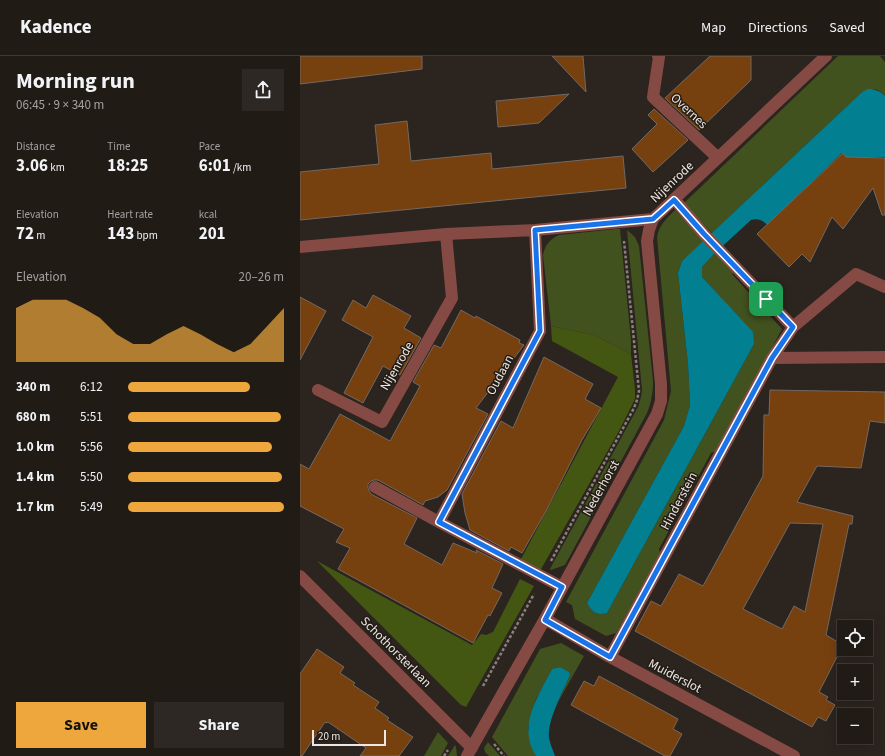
<!DOCTYPE html>
<html lang="en">
<head>
<meta charset="utf-8">
<style>
  :root { --surface:#211b16; --page:#2d2823; --text:#f1f3f6; --muted:#a2a1a1; --line:#3e3935; --accent:#eea73c }
  body { margin:0; font-family:"Source Sans 3",sans-serif; background:var(--page); color:var(--text); height:100vh; display:flex; flex-direction:column; font-size:15px; white-space:nowrap }
  * { box-sizing:border-box; margin:0 }
  p { font-size:13px; color:var(--muted) }
  .icon { flex:none; width:22px; height:22px; fill:none; stroke:currentColor; stroke-width:2; stroke-linecap:round; stroke-linejoin:round }
  .map { position:relative; flex:1; overflow:hidden }
  .sheet { display:flex; flex-direction:column; background:var(--surface); width:300px }
  .sheet>* { flex:none }
  .fabs { position:absolute; left:537px; top:564px; display:grid; gap:8px }
  .fabs a { display:grid; place-items:center; width:36px; height:36px; border-radius:0px; background:var(--surface); box-shadow:0 4px 16px #0002,0 0 0 1px var(--line); font-size:20px }
  .scale { position:absolute; left:12px; bottom:10px; width:74px; box-sizing:border-box; padding-left:4px; border:2px solid #ece7e2; border-top:0; font-size:11px; line-height:14px; white-space:nowrap; color:#ece7e2; -webkit-text-stroke:3px #231b15; paint-order:stroke }
  .pin { position:absolute; display:grid; place-items:center; width:34px; height:34px; color:#fff; margin:-17px; border-radius:8px; box-shadow:0 2px 6px #0006 }
  .round { display:grid; place-items:center; flex:none; width:42px; height:42px; border-radius:0px; background:var(--page) }
  .overview { display:flex; align-items:center; justify-content:space-between; height:68px; padding:0 16px }
  h1 { font-size:22px; font-weight:700; line-height:30px }
  .stats { display:grid; grid-template-columns:repeat(3,1fr); gap:6px; height:68px; padding:4px 16px }
  .stats div { display:grid; align-content:center }
  .stats b { font-size:17px; font-weight:700 }
  .stats small { font-size:11px; font-weight:400 }
  .stats p { font-size:11px }
  .chart { height:112px; padding:8px 16px }
  .chart p { display:flex; justify-content:space-between }
  .chart svg { width:100%; height:72px; margin-top:4px; fill:var(--accent); opacity:.7 }
  .cta { display:flex; gap:8px; margin-top:auto; padding:8px 16px }
  .cta a { flex:1; height:46px; border-radius:0px; background:var(--accent); color:#111; font-size:16px; font-weight:700; line-height:46px; text-align:center }
  .cta a+a { background:var(--page); color:var(--text) }
  ul { padding:0 16px; list-style:none; font-size:13px }
  li { display:grid; grid-template-columns:64px 48px 1fr; align-items:center; height:30px }
  li i { height:10px; border-radius:5px; background:var(--accent) }
  header { display:flex; align-items:center; gap:24px; box-sizing:border-box; height:56px; padding:0 20px; background:var(--surface); border-bottom:1px solid var(--line) }
  header strong { font-size:19px }
  nav { display:flex; gap:22px; margin-inline-start:auto; font-size:14px }
  main { display:flex; flex:1; min-height:0 }
  .map>svg:first-child { display:block }
</style>
</head>
<body>
<header>
<strong>Kadence</strong>
<nav><a>Map</a><a>Directions</a><a>Saved</a></nav>
</header>
<main>
<section class="sheet">
<div class="overview"><div><h1>Morning run</h1><p>06:45 · 9 × 340 m</p></div><a class="round"><svg class="icon" aria-label="share" viewBox="0 0 24 24"><path d="M12 15V3M7 8l5-5 5 5M5 13v7h14v-7"/></svg></a></div>
<div class="stats">
<div><p>Distance</p><b>3.06<small> km</small></b></div>
<div><p>Time</p><b>18:25</b></div>
<div><p>Pace</p><b>6:01<small> /km</small></b></div>
</div>
<div class="stats">
<div><p>Elevation</p><b>72<small> m</small></b></div>
<div><p>Heart rate</p><b>143<small> bpm</small></b></div>
<div><p>kcal</p><b>201</b></div>
</div>
<div class="chart"><p><span>Elevation</span>20–26 m</p>
<svg viewBox="0 0 160 44" preserveAspectRatio="none"><path d="M0 44V11L10 6L20 6L30 6L40 11L50 17L60 27L70 33L80 33L90 27L100 22L110 27L120 33L130 38L140 33L150 22L160 11V44z"/></svg>
</div>
<ul>
<li><b>340 m</b>6:12<i style="width:78%"></i></li>
<li><b>680 m</b>5:51<i style="width:98%"></i></li>
<li><b>1.0 km</b>5:56<i style="width:92%"></i></li>
<li><b>1.4 km</b>5:50<i style="width:99%"></i></li>
<li><b>1.7 km</b>5:49<i style="width:100%"></i></li>
</ul>
<div class="cta"><a>Save</a><a>Share</a></div>
</section>
<div class="map">
<svg width="585" height="700" viewBox="0 0 585 700">
  <rect width="100%" height="100%" fill="#2c241e"/>
  <path fill="#41521e" d="M 538,0 L 580,0 L 585,6 L 585,40 C 577,31 573,33 562,36 L 412,177 L 384,147 Z
    M 375,154 L 404,185 L 382,205 L 378,217 L 388,308 L 390,349 L 384,370 L 287,547 C 292,556 296,560 307,557 L 454,288 L 421,242 L 402,221 L 402,211 L 415,197 L 434,216 L 432,218 L 482,273 L 416,395 L 411,397 L 359,493 L 360,497 L 316,577 L 306,580 L 275,563 L 272,549 L 266,546 L 364,364 L 371,335 L 357,181 C 359,169 367,162 375,154 Z
    M 316,173 L 320,173 L 331,284 L 331,298 L 294,279 L 251,270 L 243,199 C 245,189 250,183 259,179 Z
    M 327,174 L 335,181 L 339,190 L 353,325 C 353,337 351,347 347,357 L 265,509 L 251,514 L 250,513 L 338,351 L 341,341 L 342,334 Z
    M 261,587 L 284,600 L 258,646 L 270,619 L 269,616 L 260,611 L 252,613 L 236,643 L 232,655 L 228,672 L 234,696 L 236,700 L 208,700 L 192,681 L 240,593 Z
    M 138,676 L 148,687 L 141,700 L 124,700 Z
    M 188,686 L 200,700 L 189,700 L 185,696 L 184,692 Z
    M 155,689 L 156,691 L 157,700 L 148,700 Z"/>
  <path fill="#435713" d="M 251,270 L 294,279 L 331,298 L 335,333 L 335,343 L 319,375 L 240,515 L 220,505 L 318,321 L 252,285 Z
    M 17,505 L 172,589 L 181,578 L 186,579 L 193,576 L 220,523 L 234,530 L 166,651 L 161,649 Z"/>
  <path fill="#028092" d="M 568,33 C 575,33 580,35 585,40 L 585,101 L 546,101 L 542,97 L 467,169 C 463,164 457,162 451,164 L 415,197 L 402,211 L 402,221 L 453,276 L 454,288 L 307,557 C 296,560 292,556 287,547 L 384,370 L 390,349 L 388,308 L 378,217 L 382,205 L 562,36 Z
    M 260,611 L 269,616 L 270,619 C 263,636 247,664 249,682 C 250,688 253,694 255,700 L 236,700 C 217,671 238,640 252,613 Z"/>
  <path fill="#77400f" stroke="#736962" fill-rule="evenodd" d="M 0,0 L 122,0 L 122,13 L 0,28 Z
    M 252,0 L 283,0 L 286,36 Z
    M 410,0 L 451,0 L 451,24 L 399,74 L 365,42 Z
    M 269,38 L 239,67 L 198,71 L 196,45 Z
    M 354,53 L 388,84 L 353,116 L 332,93 L 357,68 L 348,59 Z
    M 107,65 L 111,105 L 191,97 L 192,113 L 323,100 L 326,132 L 0,164 L 0,116 L 79,108 L 75,69 Z
    M 543,97 L 546,101 L 585,102 L 585,159 L 582,159 L 573,132 L 543,173 L 532,161 L 510,206 L 502,198 L 489,211 L 457,178 Z
    M 73,239 L 111,260 L 104,272 L 121,282 L 100,319 L 83,310 L 63,347 L 44,337 L 73,281 L 42,264 L 53,244 L 66,252 Z
    M 0,241 L 26,255 L 0,304 Z
    M 161,254 L 175,262 L 176,260 L 220,284 L 219,287 L 224,289 L 176,352 L 188,358 L 147,434 L 138,441 L 125,445 L 123,449 L 78,424 L 74,424 L 71,425 L 68,428 L 68,432 L 69,435 L 71,438 L 117,462 L 104,488 L 142,509 L 153,487 L 177,497 L 176,494 L 203,508 L 192,532 L 202,537 L 190,560 L 188,559 L 173,587 L 38,513 L 50,492 L 36,486 L 44,473 L 0,450 L 0,408 L 9,413 L 40,358 L 90,385 L 120,330 L 113,326 L 134,289 L 141,292 Z
    M 244,301 L 293,328 L 285,343 L 301,352 L 282,384 L 246,455 L 222,497 L 211,491 L 209,495 L 170,474 L 165,457 L 162,438 L 201,365 L 213,372 Z
    M 470,334 L 585,336 L 585,367 L 570,365 L 561,412 L 517,410 L 497,446 L 553,460 L 552,468 L 549,468 L 526,579 L 543,589 L 519,636 L 528,641 L 526,644 L 535,649 L 526,665 L 518,661 L 512,671 L 335,575 L 351,545 L 361,550 L 379,518 L 403,530 L 463,420 L 464,359 L 469,359 ZM 490,467 L 523,468 L 505,556 L 494,550 L 482,573 L 443,553 Z
    M 17,593 L 44,611 L 40,617 L 55,627 L 53,629 L 79,646 L 75,652 L 89,662 L 87,664 L 113,681 L 99,700 L 60,700 L 66,692 L 28,666 L 26,667 L 25,666 L 2,700 L 0,700 L 0,618 Z
    M 299,620 L 378,663 L 373,673 L 382,678 L 370,700 L 365,700 L 271,649 L 284,625 L 294,630 Z"/>
  <g fill="none" stroke-linecap="round" stroke-linejoin="round">
    <path stroke="#88817c" stroke-width="2.5" stroke-dasharray="3 2" stroke-linecap="butt" d="M 251,505 L 334,352 L 337,344 L 339,335 L 324,185
      M 183,630 L 234,538
      M 194,688 L 204,700
      M 144,700 L 148,694"/>
    <path stroke="#854a43" stroke-width="12" d="M 358,0 L 359,1 L 353,41 L 418,102
      M 374,143 L 404,178 L 493,271
      M 235,174 L 240,275 L 139,466 L 262,531
      M 0,191 L 146,178 L 235,174 L 353,163 L 526,0
      M 472,302 L 493,271 L 556,218 L 585,231
      M 18,334 L 82,366 L 152,242 L 146,178
      M 75,431 L 139,466
      M 0,520 L 172,692
      M 245,563 L 310,601 L 494,700
      M 310,601 L 472,302 L 585,301
      M 167,700 L 245,563 L 357,358 L 361,345 L 361,328 L 347,185 L 349,174 L 353,163"/>
  </g>
  <g fill="none" stroke-linecap="round" stroke-linejoin="round">
    <g stroke="#fff" stroke-width="8">
      <path id="route" d="M 374,144 L 404,178 L 493,271 L 472,302 L 310,601 L 245,564 L 262,531 L 139,466 L 240,275 L 235,174 L 353,163 Z"/>
    </g>
    <use href="#route" stroke="#1a73e8" stroke-width="5"/>
  </g>
  <g text-anchor="middle" dominant-baseline="central" stroke-width="3" stroke-linejoin="round" paint-order="stroke">
    <g font-size="13" fill="#ece7e2" stroke="#231b15">
      <text transform="translate(389 55) rotate(43)">Overnes</text>
      <text transform="translate(372 126) rotate(-43)">Nijenrode</text>
      <text transform="translate(97 310) rotate(-60)">Nijenrode</text>
      <text transform="translate(200 319) rotate(-62)">Oudaan</text>
      <text transform="translate(301 432) rotate(-61)">Nederhorst</text>
      <text transform="translate(379 445) rotate(-62)">Hinderstein</text>
      <text transform="translate(96 596) rotate(45)">Schothorsterlaan</text>
      <text transform="translate(375 620) rotate(28)">Muiderslot</text>
    </g>
  </g>
</svg>
<div class="fabs">
<a><svg class="icon" aria-label="locate" viewBox="0 0 24 24"><circle cx="12" cy="12" r="6"/><path d="M12 2v4M12 18v4M2 12h4M18 12h4"/></svg></a>
<a>+</a>
<a>−</a>
</div>
<div class="scale">20 m</div>
<div class="pin" style="left:466px;top:243px;background:#1e9e55"><svg class="icon" aria-label="arrive" viewBox="0 0 24 24"><path d="M6 21V4h12l-3 4 3 4H6"/></svg></div>
</div>
</main>
</body>
</html>
